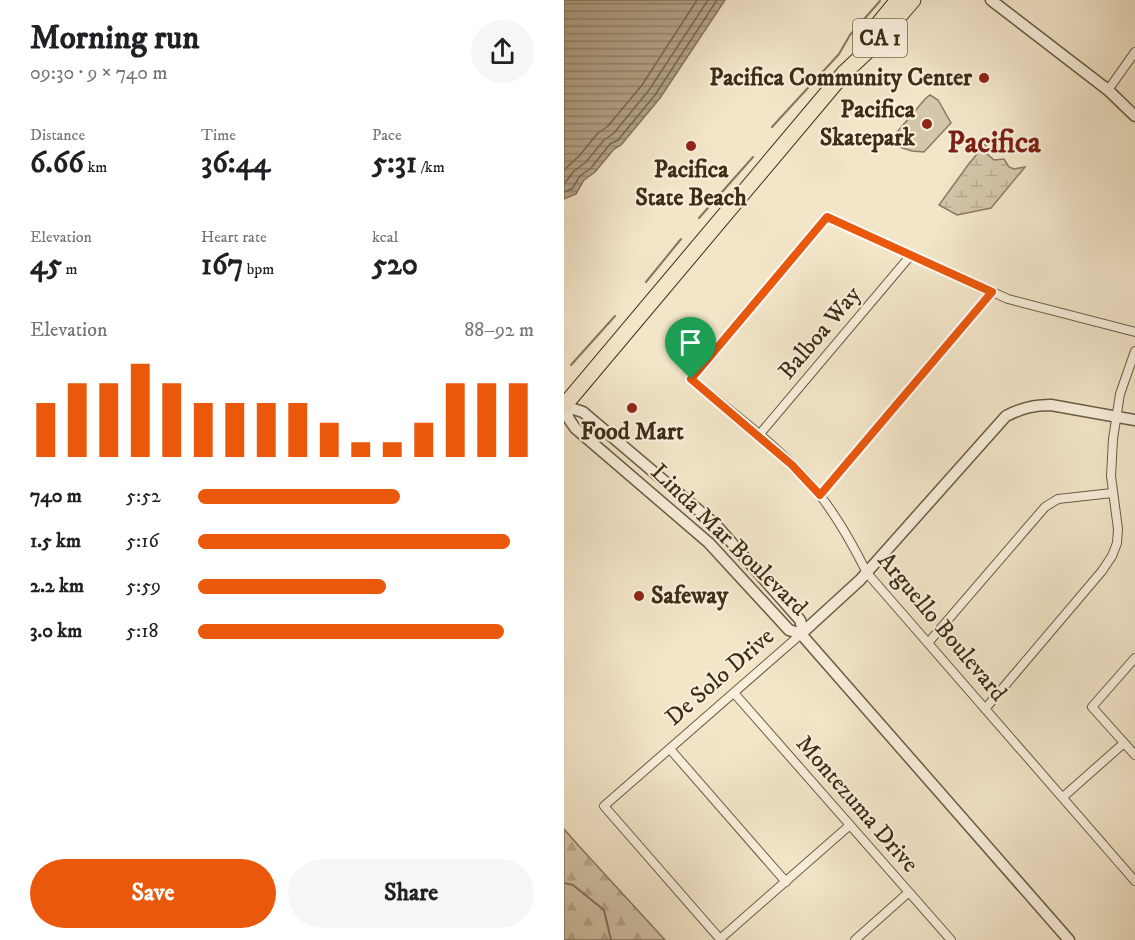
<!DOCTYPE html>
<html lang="en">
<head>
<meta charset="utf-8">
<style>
  :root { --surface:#fff; --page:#f6f6f6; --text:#202124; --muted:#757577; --accent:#ea580c }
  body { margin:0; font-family:"IM FELL DW Pica",serif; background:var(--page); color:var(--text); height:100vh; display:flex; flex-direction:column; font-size:22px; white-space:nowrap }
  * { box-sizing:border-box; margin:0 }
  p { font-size:20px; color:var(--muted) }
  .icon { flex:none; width:33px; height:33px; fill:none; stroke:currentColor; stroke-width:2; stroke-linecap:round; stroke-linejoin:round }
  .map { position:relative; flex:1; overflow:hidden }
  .sheet { display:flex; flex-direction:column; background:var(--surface); width:564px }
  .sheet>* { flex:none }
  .pin { position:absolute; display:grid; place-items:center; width:51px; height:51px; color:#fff; margin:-62px -26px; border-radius:50% 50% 50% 0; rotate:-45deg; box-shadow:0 0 6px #0007 }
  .pin .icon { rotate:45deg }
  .round { display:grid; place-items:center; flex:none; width:63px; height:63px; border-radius:32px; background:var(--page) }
  .summary { display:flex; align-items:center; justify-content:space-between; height:102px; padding:0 30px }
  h1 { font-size:33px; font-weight:800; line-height:45px }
  .stats { display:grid; grid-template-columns:repeat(3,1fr); gap:9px; height:102px; padding:6px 30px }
  .stats div { display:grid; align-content:center }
  .stats b { font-size:30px; font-weight:800 }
  .stats small { font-size:16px; font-weight:400 }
  .stats p { font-size:16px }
  .chart { height:168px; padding:12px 30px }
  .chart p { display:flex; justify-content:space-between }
  .chart svg { width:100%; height:108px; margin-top:6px; stroke:var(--accent); stroke-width:6 }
  .button { display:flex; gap:12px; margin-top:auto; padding:12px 30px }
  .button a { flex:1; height:69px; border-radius:36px; background:var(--accent); color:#fff; font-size:24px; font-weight:800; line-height:69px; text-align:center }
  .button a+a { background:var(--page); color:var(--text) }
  ul { padding:0 30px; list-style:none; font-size:20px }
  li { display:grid; grid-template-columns:96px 72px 1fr; align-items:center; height:45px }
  li i { height:15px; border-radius:8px; background:var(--accent) }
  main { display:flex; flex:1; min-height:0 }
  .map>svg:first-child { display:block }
</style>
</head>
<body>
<main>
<section class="sheet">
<div class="summary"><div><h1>Morning run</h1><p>09:30 · 9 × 740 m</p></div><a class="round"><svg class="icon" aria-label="share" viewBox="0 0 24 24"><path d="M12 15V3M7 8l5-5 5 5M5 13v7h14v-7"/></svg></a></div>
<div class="stats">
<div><p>Distance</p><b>6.66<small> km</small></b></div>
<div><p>Time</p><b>36:44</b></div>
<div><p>Pace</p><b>5:31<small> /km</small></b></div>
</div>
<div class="stats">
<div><p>Elevation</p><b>45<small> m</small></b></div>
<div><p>Heart rate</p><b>167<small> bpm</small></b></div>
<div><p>kcal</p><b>520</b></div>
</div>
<div class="chart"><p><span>Elevation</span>88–92 m</p>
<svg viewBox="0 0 160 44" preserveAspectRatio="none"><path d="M5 44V22M15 44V14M25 44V14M35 44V6M45 44V14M55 44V22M65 44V22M75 44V22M85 44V22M95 44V30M105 44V38M115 44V38M125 44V30M135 44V14M145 44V14M155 44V14"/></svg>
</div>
<ul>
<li><b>740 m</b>5:52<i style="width:60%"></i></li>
<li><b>1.5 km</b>5:16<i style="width:93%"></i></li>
<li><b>2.2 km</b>5:59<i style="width:56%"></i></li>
<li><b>3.0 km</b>5:18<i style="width:91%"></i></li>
</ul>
<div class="button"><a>Save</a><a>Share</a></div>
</section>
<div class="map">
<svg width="571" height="940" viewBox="0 0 571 940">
  <defs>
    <pattern id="forest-firs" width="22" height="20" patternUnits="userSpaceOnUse" patternTransform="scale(1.5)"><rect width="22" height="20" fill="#d4c6aa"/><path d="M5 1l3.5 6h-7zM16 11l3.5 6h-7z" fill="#b7aa91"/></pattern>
    <pattern id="wetland-marsh" width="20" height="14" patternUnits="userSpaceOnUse" patternTransform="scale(1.5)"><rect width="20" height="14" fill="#d4c6aa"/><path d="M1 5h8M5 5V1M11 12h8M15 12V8" fill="none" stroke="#b7aa91"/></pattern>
    <pattern id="water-rules" width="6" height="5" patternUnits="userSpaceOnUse" patternTransform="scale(1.5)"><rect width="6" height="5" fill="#b5a68b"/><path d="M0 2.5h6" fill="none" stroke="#958770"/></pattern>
  </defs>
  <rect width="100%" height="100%" fill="#f2e5c8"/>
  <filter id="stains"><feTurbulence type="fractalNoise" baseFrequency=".00333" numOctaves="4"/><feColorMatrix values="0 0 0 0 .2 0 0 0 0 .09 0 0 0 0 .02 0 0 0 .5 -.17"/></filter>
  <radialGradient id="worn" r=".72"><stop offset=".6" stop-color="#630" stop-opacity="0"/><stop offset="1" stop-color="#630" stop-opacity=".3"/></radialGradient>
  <path fill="#d4c6aa" stroke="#8a7960" stroke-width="1.5" d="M 366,95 L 374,100 L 387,123 L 360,152 L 348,151 L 332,146 L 329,137 L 361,99 Z"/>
  <path fill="url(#forest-firs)" stroke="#8a7960" stroke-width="1.5" d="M 0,829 L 14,845 L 101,940 L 0,940 Z"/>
  <path fill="url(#wetland-marsh)" stroke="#8a7960" stroke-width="1.5" d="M 422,143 L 422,153 L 430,160 L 440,159 L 445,167 L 450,169 L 461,167 L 427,208 L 393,215 L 375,205 L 404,165 Z"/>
  <path fill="url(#water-rules)" stroke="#86755c" stroke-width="1.5" d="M 0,0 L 161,0 L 96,98 L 57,145 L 50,149 L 31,172 L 20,180 L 12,194 L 0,199 Z"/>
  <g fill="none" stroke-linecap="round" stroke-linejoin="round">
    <path stroke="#7a6950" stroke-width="1.5" d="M 0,170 L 16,155 L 33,134 L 44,126 L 78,85 L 133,0
      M 0,184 L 10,171 L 22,162 L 40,140 L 50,133 L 85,90 L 144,0
      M 0,192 L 8,189 L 16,176 L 27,168 L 46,144 L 54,140 L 91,95 L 153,0"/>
    <path stroke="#86755c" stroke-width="2" d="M 208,127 L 275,54 L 286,35 L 316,1
      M 135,218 L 189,157
      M 82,282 L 117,239
      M 7,365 L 51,316
      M 0,883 L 9,885 L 40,910 L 47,940"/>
    <g stroke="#6c5a42" stroke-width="10">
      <path id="minor" d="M 544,90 L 571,52
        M 571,332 L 444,299 L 263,217 L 127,379 C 171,415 219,449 255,494 C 274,518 289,545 303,573 L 571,881
        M 195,435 L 347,255
        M 256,495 L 428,292
        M 237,634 L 40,806 L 156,939 L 286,825
        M 364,643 L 481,507 L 494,499 L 548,493
        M 571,658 L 528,707 L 571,755
        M 170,693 L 387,940
        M 421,709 L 538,571 L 548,556 L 553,543 L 554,529 L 547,476 L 549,439 L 556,394 L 571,351
        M 106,749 L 222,882
        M 499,797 L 560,743
        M 291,940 L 345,892"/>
    </g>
    <g stroke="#6c5a42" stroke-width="13">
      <path id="tertiary" d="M 427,0 L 544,90 L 571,116
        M 0,406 L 5,419 L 11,428 L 145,543 L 225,630 L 237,634 L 505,940
        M 0,406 L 19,412 L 152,525 L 236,620 L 238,627 L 237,634
        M 237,634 L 296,580 L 442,416 C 458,408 470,405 487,405 L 571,420"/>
    </g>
    <g stroke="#402c15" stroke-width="17">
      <path id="trunk" d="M 307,33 L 334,0
        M 0,406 L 280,73 L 312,43 L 349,0"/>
    </g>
    <use href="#minor" stroke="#f7eedb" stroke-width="8"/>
    <use href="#tertiary" stroke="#f7eedb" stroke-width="10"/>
    <use href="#trunk" stroke="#f2e5c8" stroke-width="15"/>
  </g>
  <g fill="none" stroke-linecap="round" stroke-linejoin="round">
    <g stroke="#fff" stroke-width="12">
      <path id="route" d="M 263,217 L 428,292 L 256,495 L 228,465 L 127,379 Z"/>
    </g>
    <use href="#route" stroke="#ea580c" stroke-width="8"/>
  </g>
  <g fill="#8f2418" stroke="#f7eedb" stroke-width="2">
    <circle cx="420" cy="78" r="6"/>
    <circle cx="363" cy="124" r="6"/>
    <circle cx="127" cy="146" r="6"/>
    <circle cx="68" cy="408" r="6"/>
    <circle cx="75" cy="596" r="6"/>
  </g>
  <g text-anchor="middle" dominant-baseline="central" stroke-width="4.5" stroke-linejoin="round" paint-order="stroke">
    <rect fill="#f7eedb" stroke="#776650" stroke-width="1.5" x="289" y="19" width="54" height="38" rx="4.5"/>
    <g font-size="22" font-weight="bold" fill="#402c15">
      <text x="316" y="38">CA 1</text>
    </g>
    <g font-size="24" font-weight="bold" fill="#402c15" stroke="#f7eedb" text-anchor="end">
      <text x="408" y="78">Pacifica Community Center</text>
      <text x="351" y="110">Pacifica<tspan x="351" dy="28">Skatepark</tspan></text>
      <text x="127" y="170" text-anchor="middle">Pacifica<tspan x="127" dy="28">State Beach</tspan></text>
      <text x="68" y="432" text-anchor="middle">Food Mart</text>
      <text x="87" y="596" text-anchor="start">Safeway</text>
    </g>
    <g font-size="24" fill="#402c15" stroke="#f7eedb">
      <text transform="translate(256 333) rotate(-50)">Balboa Way</text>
      <text transform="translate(165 540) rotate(44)">Linda Mar Boulevard</text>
      <text transform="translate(378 627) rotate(50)">Arguello Boulevard</text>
      <text transform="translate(156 677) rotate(-41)">De Solo Drive</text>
      <text transform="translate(293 804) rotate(49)">Montezuma Drive</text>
    </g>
    <g font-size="30" font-weight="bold" fill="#7a1f14" stroke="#f7eedb">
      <text x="430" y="143">Pacifica</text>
    </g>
  </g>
  <rect width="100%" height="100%" filter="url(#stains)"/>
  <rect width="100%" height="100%" fill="url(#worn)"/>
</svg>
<div class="pin" style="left:127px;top:379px;background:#1e9e55"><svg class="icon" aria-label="arrive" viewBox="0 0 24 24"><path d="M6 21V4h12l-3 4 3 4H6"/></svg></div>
</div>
</main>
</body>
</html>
